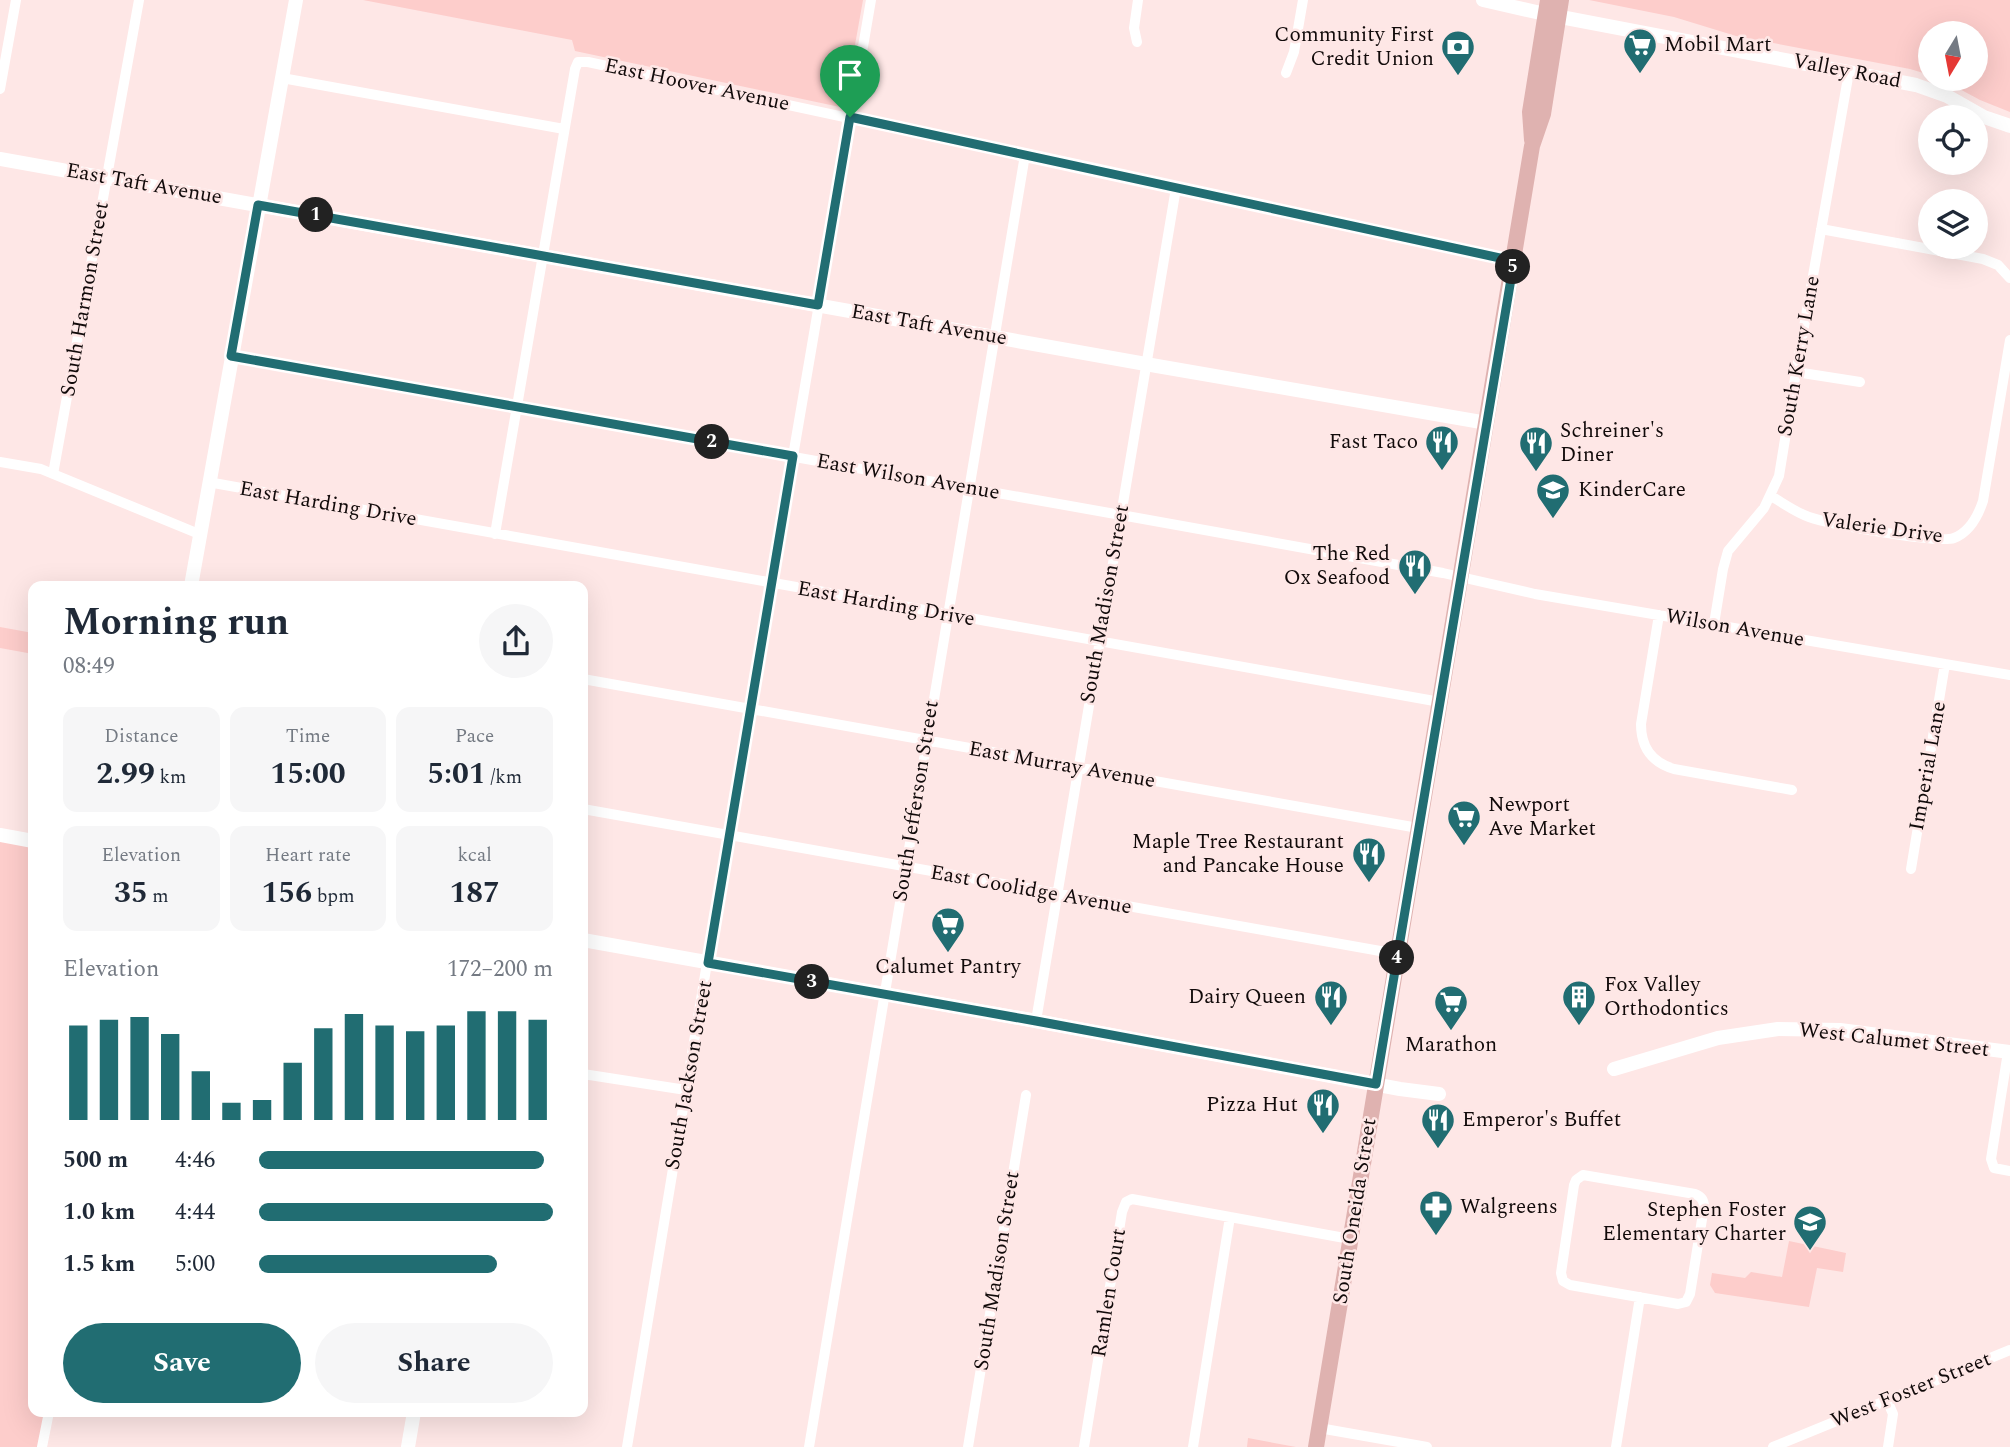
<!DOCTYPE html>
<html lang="en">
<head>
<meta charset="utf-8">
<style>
  :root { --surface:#fff; --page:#f6f6f7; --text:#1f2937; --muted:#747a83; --accent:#216d72 }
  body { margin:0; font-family:Spectral,serif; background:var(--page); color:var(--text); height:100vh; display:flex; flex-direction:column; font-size:26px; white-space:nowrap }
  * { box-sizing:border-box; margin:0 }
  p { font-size:23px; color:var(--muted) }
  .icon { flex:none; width:38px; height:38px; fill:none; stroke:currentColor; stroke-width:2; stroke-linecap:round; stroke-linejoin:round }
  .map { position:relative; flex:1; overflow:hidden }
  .sheet { position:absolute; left:28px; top:581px; width:560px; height:836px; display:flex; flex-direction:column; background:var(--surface); border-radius:14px; box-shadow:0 7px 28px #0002 }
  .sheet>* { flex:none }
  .needle { width:46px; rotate:190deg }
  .controls { position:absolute; left:1918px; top:21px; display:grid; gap:14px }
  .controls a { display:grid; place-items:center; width:70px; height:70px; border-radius:50%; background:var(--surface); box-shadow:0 7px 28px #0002; font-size:35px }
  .pin { position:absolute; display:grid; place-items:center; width:60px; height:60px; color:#fff; margin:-72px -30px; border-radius:50% 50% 50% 0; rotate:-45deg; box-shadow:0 0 7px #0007 }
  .pin .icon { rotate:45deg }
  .km { position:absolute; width:35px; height:35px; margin:-18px; border-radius:50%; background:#222; color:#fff; font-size:19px; line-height:35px; text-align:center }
  .round { display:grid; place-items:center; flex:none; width:74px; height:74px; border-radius:37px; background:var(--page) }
  .headline { display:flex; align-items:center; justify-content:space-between; height:119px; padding:0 35px }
  h1 { font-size:38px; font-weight:700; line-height:52px }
  .figures { display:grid; grid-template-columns:repeat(3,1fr); gap:10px; height:119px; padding:7px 35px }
  .figures div { display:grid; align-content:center; border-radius:14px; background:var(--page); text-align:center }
  .figures b { font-size:30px; font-weight:700 }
  .figures small { font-size:19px; font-weight:400 }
  .figures p { font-size:19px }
  .chart { height:196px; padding:14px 35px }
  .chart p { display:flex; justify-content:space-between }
  .chart svg { width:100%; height:126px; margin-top:7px; stroke:var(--accent); stroke-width:6 }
  .cta { display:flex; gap:14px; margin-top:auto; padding:14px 35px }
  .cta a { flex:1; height:80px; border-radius:42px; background:var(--accent); color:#fff; font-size:28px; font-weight:700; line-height:80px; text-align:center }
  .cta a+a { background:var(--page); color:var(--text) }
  ul { padding:0 35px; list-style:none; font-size:23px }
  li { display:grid; grid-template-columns:112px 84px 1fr; align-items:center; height:52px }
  li i { height:18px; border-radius:9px; background:var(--accent) }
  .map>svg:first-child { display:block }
</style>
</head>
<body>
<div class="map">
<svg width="2010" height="1447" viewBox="0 0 2010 1447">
  <rect width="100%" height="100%" fill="#fee7e6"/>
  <path fill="#fdcdcb" d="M 363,0 L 863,0 L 845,101 L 840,107 L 575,51 L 572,40 Z
    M 1589,0 L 2010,0 L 2010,112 L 1980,100 L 1941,79 L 1976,79 L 1976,33 L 1930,33 L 1930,75 L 1910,69 L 1736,36 L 1674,17 Z
    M 0,627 L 33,633 L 33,654 L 0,648 Z
    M 0,835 L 33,841 L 33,1412 L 49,1412 L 43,1447 L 0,1447 Z
    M 1789,1241 L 1846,1253 L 1843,1272 L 1817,1268 L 1809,1307 L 1715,1293 L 1710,1285 L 1712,1273 L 1745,1278 L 1751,1272 L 1782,1277 Z
    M 1248,1438 L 1296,1447 L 1247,1447 Z"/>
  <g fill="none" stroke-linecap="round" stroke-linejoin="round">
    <path stroke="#fff" stroke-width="10" d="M 1137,42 L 1134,28 L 1138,0
      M 1286,73 L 1294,52 L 1303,0
      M 282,78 L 564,129
      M 0,89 L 16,0
      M 1821,229 L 1983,259 L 1998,265 L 2010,278
      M 231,357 L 1121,515 L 1443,573 L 1535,594 L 2010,675
      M 1796,372 L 1860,382
      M 0,462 L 41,469 L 199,534
      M 53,474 L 139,0
      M 208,482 L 1440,702
      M 1771,496 C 1783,503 1795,512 1809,517 C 1829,524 1938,544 1954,538 C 1970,532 1978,516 1983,501 L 2010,340
      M 495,534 L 575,69 L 578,62 L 588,62 L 1514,261
      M 1659,615 L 1641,724 C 1641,747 1651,762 1674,769 L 1792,790
      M 1714,624 L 1723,569 L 1728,551 L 1764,508 L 1779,476 L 1796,372 L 1849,72
      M 583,679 L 1418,828
      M 583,809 L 1397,954
      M 1911,869 L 1945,664
      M 1036,1021 L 1176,188
      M 2008,1052 L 1991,1159 L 1994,1168 L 2010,1171
      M 583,1074 L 686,1090
      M 1583,1175 L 1695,1194 C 1701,1196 1704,1200 1704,1207 L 1690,1294 L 1686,1302 L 1678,1304 L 1570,1285 L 1563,1281 L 1561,1273 L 1574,1185 L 1576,1180 Z
      M 1230,1217 L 1350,1239
      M 1887,1400 L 1893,1414 L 1888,1447
      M 1319,1428 L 1427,1447
      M 42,1447 L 49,1412
      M 627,1447 L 726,848 L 871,0
      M 809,1447 L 1025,155
      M 968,1447 L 1026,1095
      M 1084,1447 L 1122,1212 L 1126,1202 L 1132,1199 L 1230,1217 L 1193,1447
      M 1616,1447 L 1640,1297
      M 1773,1447 L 2010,1350"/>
    <path stroke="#fff" stroke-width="14" d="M 1483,0 L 1545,14 L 1916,85 L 1947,96 L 1984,117 L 2010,126
      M 0,159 L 1157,366 L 1487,423
      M 191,586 L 296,0
      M 0,835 L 33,841
      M 583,940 L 1036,1021 L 1400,1089 L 1439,1094
      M 1614,1069 L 1718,1038 L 1778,1029 L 1840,1030 L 2010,1052
      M 408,1447 L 414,1412"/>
    <path stroke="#dfb2b0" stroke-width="16" d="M 1532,140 L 1530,112 L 1548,0
      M 1316,1447 L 1532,146 L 1543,114 L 1561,0"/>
  </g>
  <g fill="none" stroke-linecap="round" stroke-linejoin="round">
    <g stroke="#fff" stroke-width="14">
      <path id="route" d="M 850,117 L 1514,261 L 1376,1084 L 1036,1021 L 708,963 L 793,456 L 231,356 L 258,205 L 818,305 Z"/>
    </g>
    <use href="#route" stroke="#216d72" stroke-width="9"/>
  </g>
  <defs>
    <g id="supermarket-pin" transform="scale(1.75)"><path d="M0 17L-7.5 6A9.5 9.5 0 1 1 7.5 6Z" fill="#216d72" stroke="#fee7e6"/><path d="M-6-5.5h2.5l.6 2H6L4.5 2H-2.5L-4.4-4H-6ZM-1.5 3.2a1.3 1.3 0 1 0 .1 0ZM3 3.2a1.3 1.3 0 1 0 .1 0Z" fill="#fff"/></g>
    <g id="bank-pin" transform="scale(1.75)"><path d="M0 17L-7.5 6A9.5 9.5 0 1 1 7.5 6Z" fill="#216d72" stroke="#fee7e6"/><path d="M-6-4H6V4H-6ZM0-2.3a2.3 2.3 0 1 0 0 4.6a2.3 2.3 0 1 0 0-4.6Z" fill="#fff"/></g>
    <g id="restaurant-pin" transform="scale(1.75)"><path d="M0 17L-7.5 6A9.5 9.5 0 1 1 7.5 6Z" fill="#216d72" stroke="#fee7e6"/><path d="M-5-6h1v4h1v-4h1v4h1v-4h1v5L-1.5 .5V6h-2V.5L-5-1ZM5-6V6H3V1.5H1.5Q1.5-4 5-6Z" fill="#fff"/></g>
    <g id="school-pin" transform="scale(1.75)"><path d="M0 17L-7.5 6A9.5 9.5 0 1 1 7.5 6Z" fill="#216d72" stroke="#fee7e6"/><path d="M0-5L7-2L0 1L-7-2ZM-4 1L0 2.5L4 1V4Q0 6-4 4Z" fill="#fff"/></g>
    <g id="building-pin" transform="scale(1.75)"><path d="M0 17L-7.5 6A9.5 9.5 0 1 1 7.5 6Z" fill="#216d72" stroke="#fee7e6"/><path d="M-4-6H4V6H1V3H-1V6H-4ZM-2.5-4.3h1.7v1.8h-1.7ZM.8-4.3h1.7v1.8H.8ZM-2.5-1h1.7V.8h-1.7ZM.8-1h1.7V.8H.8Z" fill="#fff"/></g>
    <g id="pharmacy-pin" transform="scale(1.75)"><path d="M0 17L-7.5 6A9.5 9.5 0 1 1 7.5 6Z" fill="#216d72" stroke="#fee7e6"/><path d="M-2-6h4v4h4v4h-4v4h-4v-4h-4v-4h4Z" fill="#fff"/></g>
  </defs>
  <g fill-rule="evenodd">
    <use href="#supermarket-pin" x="1640" y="45"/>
    <use href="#bank-pin" x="1458" y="47"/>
    <use href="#restaurant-pin" x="1442" y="442"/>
    <use href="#restaurant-pin" x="1536" y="443"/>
    <use href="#school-pin" x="1553" y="490"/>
    <use href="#restaurant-pin" x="1415" y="566"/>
    <use href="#supermarket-pin" x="1464" y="817"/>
    <use href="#restaurant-pin" x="1369" y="854"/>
    <use href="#supermarket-pin" x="948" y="924"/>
    <use href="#restaurant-pin" x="1331" y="997"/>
    <use href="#building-pin" x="1579" y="997"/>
    <use href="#supermarket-pin" x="1451" y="1002"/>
    <use href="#restaurant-pin" x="1323" y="1105"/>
    <use href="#restaurant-pin" x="1438" y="1120"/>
    <use href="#pharmacy-pin" x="1436" y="1207"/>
    <use href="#school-pin" x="1810" y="1222"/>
  </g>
  <g text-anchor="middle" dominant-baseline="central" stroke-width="5" stroke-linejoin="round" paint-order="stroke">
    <g font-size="21" fill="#110a0a" stroke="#fee7e6" text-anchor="end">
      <text x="1434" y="35">Community First<tspan x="1434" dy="24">Credit Union</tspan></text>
      <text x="1664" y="45" text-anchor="start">Mobil Mart</text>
      <text x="1560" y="431" text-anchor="start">Schreiner's<tspan x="1560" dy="24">Diner</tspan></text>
      <text x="1418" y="442">Fast Taco</text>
      <text x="1578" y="490" text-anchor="start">KinderCare</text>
      <text x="1390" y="554">The Red<tspan x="1390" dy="24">Ox Seafood</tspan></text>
      <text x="1488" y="805" text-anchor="start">Newport<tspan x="1488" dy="24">Ave Market</tspan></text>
      <text x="1344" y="842">Maple Tree Restaurant<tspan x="1344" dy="24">and Pancake House</tspan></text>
      <text x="948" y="967" text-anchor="middle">Calumet Pantry</text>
      <text x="1604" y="985" text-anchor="start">Fox Valley<tspan x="1604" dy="24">Orthodontics</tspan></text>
      <text x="1306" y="997">Dairy Queen</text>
      <text x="1451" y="1045" text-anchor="middle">Marathon</text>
      <text x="1298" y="1105">Pizza Hut</text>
      <text x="1462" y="1120" text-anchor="start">Emperor's Buffet</text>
      <text x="1460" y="1207" text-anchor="start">Walgreens</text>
      <text x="1786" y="1210">Stephen Foster<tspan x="1786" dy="24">Elementary Charter</tspan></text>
    </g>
    <g font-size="21" fill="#110a0a" stroke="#fee7e6">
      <text transform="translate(1847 71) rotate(11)">Valley Road</text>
      <text transform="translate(697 85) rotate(12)">East Hoover Avenue</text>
      <text transform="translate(144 184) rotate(10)">East Taft Avenue</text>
      <text transform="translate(85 299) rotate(-80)">South Harmon Street</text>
      <text transform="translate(929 325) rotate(10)">East Taft Avenue</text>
      <text transform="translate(1799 356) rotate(-80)">South Kerry Lane</text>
      <text transform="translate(908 477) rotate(10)">East Wilson Avenue</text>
      <text transform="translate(328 504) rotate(10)">East Harding Drive</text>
      <text transform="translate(1882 528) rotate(8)">Valerie Drive</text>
      <text transform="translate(886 604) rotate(10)">East Harding Drive</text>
      <text transform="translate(1105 604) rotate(-80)">South Madison Street</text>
      <text transform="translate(1735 628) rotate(10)">Wilson Avenue</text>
      <text transform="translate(1062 765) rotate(10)">East Murray Avenue</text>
      <text transform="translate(1928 766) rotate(-80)">Imperial Lane</text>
      <text transform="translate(916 801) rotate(-81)">South Jefferson Street</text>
      <text transform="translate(1031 890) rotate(10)">East Coolidge Avenue</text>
      <text transform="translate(1894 1040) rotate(6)">West Calumet Street</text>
      <text transform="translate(689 1075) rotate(-80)">South Jackson Street</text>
      <text transform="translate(1355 1211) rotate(-81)">South Oneida Street</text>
      <text transform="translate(997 1271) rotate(-81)">South Madison Street</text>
      <text transform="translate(1109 1293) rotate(-81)">Ramlen Court</text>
      <text transform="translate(1911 1390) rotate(-22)">West Foster Street</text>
    </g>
  </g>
</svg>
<div class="controls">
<a><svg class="needle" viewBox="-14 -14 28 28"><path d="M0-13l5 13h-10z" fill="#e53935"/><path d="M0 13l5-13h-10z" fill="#747a83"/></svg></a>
<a><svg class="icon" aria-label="locate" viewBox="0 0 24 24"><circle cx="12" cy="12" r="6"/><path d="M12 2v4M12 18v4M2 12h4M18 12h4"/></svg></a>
<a><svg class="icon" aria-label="layers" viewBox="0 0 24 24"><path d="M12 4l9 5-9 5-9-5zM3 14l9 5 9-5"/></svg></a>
</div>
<div class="pin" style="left:850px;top:117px;background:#1e9e55"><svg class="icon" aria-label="arrive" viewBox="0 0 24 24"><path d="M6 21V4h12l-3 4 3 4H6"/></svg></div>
<b class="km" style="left:316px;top:215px">1</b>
<b class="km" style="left:712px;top:442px">2</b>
<b class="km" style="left:812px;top:982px">3</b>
<b class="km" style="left:1397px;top:958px">4</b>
<b class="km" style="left:1513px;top:267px">5</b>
<section class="sheet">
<div class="headline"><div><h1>Morning run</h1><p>08:49</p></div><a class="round"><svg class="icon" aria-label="share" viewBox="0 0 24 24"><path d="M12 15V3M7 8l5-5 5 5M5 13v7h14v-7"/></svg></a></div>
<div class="figures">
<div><p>Distance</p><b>2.99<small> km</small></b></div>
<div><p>Time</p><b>15:00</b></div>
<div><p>Pace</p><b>5:01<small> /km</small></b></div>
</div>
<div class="figures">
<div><p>Elevation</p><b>35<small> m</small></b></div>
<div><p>Heart rate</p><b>156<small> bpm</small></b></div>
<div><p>kcal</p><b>187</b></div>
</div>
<div class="chart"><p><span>Elevation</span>172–200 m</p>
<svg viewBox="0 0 160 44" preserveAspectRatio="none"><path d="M5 44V11M15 44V9M25 44V8M35 44V14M45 44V27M55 44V38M65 44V37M75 44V24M85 44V12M95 44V7M105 44V11M115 44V13M125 44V11M135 44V6M145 44V6M155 44V9"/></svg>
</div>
<ul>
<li><b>500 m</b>4:46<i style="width:97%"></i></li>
<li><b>1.0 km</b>4:44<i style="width:100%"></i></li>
<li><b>1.5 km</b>5:00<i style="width:81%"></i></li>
</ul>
<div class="cta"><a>Save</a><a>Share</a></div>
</section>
</div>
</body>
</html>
